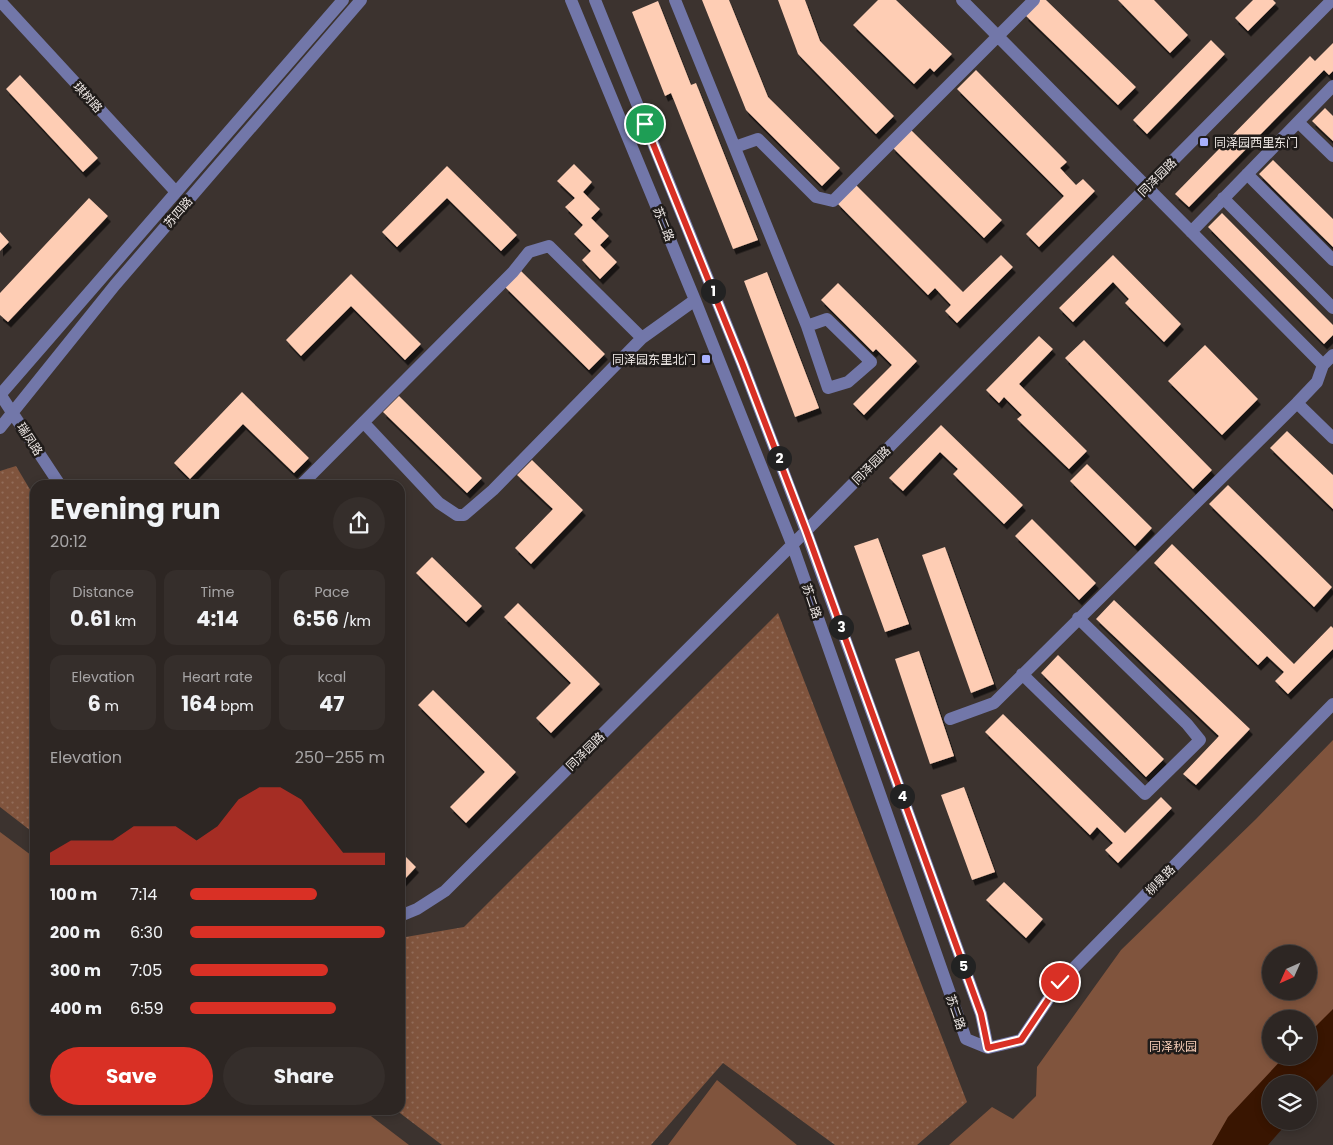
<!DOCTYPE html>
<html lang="en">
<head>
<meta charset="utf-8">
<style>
  :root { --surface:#2d2623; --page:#352e2b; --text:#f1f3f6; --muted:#a7a5a6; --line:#484341; --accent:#d93025 }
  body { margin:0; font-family:Poppins,"Noto Sans SC",sans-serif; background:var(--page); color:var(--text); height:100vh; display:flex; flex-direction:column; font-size:19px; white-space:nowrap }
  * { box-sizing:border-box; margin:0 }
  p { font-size:16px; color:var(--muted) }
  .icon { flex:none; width:28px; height:28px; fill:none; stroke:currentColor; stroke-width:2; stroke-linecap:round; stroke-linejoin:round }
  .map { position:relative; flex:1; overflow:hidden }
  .side { position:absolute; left:30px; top:480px; width:375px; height:635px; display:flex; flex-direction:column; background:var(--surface); border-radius:15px; box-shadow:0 2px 8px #0003,0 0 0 1px var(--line) }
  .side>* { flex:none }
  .needle { width:32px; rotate:225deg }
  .buttons { position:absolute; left:1262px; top:945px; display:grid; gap:10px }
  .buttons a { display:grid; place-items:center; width:55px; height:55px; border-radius:50%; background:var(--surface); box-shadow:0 2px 8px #0003,0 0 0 1px var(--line); font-size:25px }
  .pin { position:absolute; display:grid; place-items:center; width:42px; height:42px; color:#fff; margin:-21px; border:2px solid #fff; border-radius:50%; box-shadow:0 1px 5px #0007 }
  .km { position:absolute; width:25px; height:25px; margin:-12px; border-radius:50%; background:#222; color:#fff; font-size:14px; line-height:25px; text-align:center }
  .round { display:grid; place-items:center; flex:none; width:52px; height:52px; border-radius:26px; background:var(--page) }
  .headline { display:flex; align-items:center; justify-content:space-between; height:85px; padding:0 20px }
  h1 { font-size:28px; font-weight:700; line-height:38px }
  .figures { display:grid; grid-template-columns:repeat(3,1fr); gap:8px; height:85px; padding:5px 20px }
  .figures div { display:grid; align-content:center; border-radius:12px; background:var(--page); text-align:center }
  .figures b { font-size:21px; font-weight:700 }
  .figures small { font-size:14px; font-weight:400 }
  .figures p { font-size:14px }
  .chart { height:140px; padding:10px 20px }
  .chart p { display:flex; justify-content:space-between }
  .chart svg { width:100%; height:90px; margin-top:5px; fill:var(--accent); opacity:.7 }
  .action { display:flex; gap:10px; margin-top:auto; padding:10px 20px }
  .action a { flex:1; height:58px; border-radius:30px; background:var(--accent); color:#fff; font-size:20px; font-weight:700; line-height:58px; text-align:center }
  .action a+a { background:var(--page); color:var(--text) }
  ul { padding:0 20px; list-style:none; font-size:16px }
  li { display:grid; grid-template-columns:80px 60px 1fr; align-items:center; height:38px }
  li i { height:12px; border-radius:6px; background:var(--accent) }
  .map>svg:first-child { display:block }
</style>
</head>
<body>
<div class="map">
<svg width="1333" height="1145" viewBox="0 0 1333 1145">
  <defs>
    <pattern id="grass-dots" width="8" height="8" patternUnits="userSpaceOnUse" patternTransform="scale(1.25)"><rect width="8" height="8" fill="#80543d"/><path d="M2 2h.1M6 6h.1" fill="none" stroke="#926d59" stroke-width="1.8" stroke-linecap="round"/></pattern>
    <filter id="shadow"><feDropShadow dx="3" dy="5.5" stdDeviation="0" flood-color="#0009"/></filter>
  </defs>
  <rect width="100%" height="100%" fill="#3c332f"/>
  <path fill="url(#grass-dots)" d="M 16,466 L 35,498 L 35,834 L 0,807 L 0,471 Z
    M 778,613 L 967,1102 L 917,1145 L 835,1145 L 723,1063 L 651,1145 L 442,1145 L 396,1110 L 400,1110 L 400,938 L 464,927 Z"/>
  <path fill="#80543d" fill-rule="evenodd" d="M 1333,740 L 1333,1036 L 1287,1084 L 1271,1084 L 1234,1145 L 949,1145 L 992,1107 L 1013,1119 L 1036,1096 L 1037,1067 L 1121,950 L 1256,819 ZM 1271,954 L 1309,954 L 1309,991 L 1271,991 ZM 1271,1019 L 1309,1019 L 1309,1056 L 1271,1056 Z
    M 0,832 L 35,858 L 35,1110 L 363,1110 L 409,1145 L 0,1145 Z
    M 717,1080 L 797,1145 L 668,1145 Z"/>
  <path fill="#391501" d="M 1333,1009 L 1333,1074 L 1309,1099 L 1309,1084 L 1271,1084 L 1271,1121 L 1289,1121 L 1268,1145 L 1212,1145 L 1228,1117 L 1285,1056 L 1309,1056 L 1309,1033 Z"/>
  <path fill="#fecdb4" filter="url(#shadow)" d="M 702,0 L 729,0 L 768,97 L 840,168 L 822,186 L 746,110 Z
    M 778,0 L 805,0 L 820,41 L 894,116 L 876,134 L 798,54 Z
    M 878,0 L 896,0 L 952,54 L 934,72 L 930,68 L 914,84 L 853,25 Z
    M 1039,0 L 1046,0 L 1136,87 L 1118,105 L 1025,15 Z
    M 1118,0 L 1154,0 L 1188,35 L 1170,53 Z
    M 1253,0 L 1273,0 L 1276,3 L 1248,31 L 1235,18 Z
    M 658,1 L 691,85 L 696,83 L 758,240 L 733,249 L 671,93 L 665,96 L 632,12 Z
    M 1211,40 L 1225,54 L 1147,134 L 1133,120 Z
    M 1333,43 L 1333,71 L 1329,75 L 1324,70 L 1189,207 L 1175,194 L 1310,56 L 1315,61 Z
    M 976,70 L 1067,162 L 1060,168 L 1076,185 L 1083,179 L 1095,191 L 1039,247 L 1026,234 L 1064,196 L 957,89 Z
    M 20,75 L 98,158 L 83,172 L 6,89 Z
    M 1325,108 L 1333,116 L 1333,141 L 1312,121 Z
    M 910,129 L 1002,220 L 984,238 L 892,147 Z
    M 1273,160 L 1333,219 L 1333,247 L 1259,174 Z
    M 574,164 L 592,182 L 583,192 L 600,209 L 591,218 L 609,236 L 600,245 L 617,262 L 600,279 L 582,260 L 591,251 L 574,234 L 583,225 L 565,207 L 575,198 L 557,181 Z
    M 447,166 L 517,235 L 501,251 L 447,198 L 397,247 L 382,232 Z
    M 856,185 L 963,292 L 1001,255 L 1013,267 L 957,323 L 945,311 L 951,305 L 935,288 L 928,295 L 837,203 Z
    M 89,198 L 108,216 L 8,322 L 0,315 L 0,293 Z
    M 1222,213 L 1333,325 L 1333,335 L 1324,344 L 1208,227 Z
    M 0,232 L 9,242 L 0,251 Z
    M 1113,255 L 1181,324 L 1164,342 L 1125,303 L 1129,299 L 1113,282 L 1073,322 L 1059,308 Z
    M 521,271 L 605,354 L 589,370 L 505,287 Z
    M 767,272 L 819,408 L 795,417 L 744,281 Z
    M 351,274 L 421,344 L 405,360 L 351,306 L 301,356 L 286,340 Z
    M 838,283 L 917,361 L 864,415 L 853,404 L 892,365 L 876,349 L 873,352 L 821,300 Z
    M 1039,336 L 1053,349 L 1019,384 L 1087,451 L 1069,469 L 1017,419 L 1022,415 L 1004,397 L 999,403 L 986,390 Z
    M 1084,340 L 1212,470 L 1193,489 L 1065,358 Z
    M 1205,345 L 1258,399 L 1222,435 L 1168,381 Z
    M 242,392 L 309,458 L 294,473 L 243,424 L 190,479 L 174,463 Z
    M 399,396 L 482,478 L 467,493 L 383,412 Z
    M 941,425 L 1023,505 L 1004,524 L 953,474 L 958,469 L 940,452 L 903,491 L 889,478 Z
    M 1287,431 L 1333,475 L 1333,509 L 1270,448 Z
    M 532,460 L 583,510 L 531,564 L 515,548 L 553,509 L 517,475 Z
    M 1087,464 L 1152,528 L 1135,546 L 1070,481 Z
    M 1228,485 L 1332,587 L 1314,607 L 1209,504 Z
    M 1032,519 L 1096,583 L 1079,600 L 1015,536 Z
    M 878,538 L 909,624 L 885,632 L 854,546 Z
    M 1172,544 L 1294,664 L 1331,626 L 1333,628 L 1333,649 L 1288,694 L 1275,681 L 1284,672 L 1267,656 L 1258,665 L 1154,563 Z
    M 945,547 L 994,684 L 971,693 L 922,555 Z
    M 432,557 L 482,606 L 466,622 L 416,573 Z
    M 1114,600 L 1250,729 L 1196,785 L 1183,774 L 1219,736 L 1096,619 Z
    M 518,603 L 600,684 L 551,733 L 536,718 L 571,683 L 504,617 Z
    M 919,651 L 954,756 L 930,764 L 895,659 Z
    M 1058,655 L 1164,759 L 1146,777 L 1041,673 Z
    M 433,690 L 516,772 L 466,823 L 450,807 L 485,772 L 418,705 Z
    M 1003,714 L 1125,833 L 1161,797 L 1172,808 L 1118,863 L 1105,850 L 1113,843 L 1097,827 L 1090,835 L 985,732 Z
    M 964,787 L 995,872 L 972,880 L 941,795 Z
    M 400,851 L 416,867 L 402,882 L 400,881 Z
    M 1004,882 L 1043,919 L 1026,938 L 986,900 Z"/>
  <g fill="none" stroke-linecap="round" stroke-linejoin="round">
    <path stroke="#7277a9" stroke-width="12" d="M 571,0 L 695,300 L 792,544 L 966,1039 L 988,1048
      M 595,0 L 742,363 L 806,531 L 981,1014 L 988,1048
      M 675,0 L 807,326 L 828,388 L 848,382 L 871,362 L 827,319 L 807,326
      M 962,0 L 1323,365
      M 0,1 L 176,192
      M 1298,122 L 1333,156
      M 735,147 L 758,139 L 816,197 L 833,201 L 1034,0
      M 1247,174 L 1333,260
      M 1223,198 L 1333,308
      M 1191,232 L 1333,86
      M 0,394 L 60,485
      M 0,395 L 343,0
      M 1297,403 L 1333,438
      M 364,423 L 439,503 L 457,515 L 464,515 L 493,490 L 642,338 L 695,300
      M 0,428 L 115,285 L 361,0
      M 301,485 L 513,272 L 529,252 L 549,246 L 642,338
      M 1022,674 L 1145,794 L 1200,740 L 1187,724 L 1078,618
      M 950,719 L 994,703 L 1297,403 L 1317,382 L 1323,365 L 1333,355
      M 400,916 L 417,909 L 445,891 L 806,531 L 1332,0
      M 988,1048 L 1021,1040 L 1060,982 L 1333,704"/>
  </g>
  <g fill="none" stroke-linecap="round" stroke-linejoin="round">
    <g stroke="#fff" stroke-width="10">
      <path id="route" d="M 645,124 L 742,363 L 806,530 L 981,1014 L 988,1048 L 1021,1040 L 1060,982"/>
    </g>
    <use href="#route" stroke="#d93025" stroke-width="6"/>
  </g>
  <g fill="#a8b0fc" stroke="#201c1a" stroke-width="2">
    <rect x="1199" y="137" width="10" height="10" rx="2.5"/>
    <rect x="701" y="354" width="10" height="10" rx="2.5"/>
  </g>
  <g text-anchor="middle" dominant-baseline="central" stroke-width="5" stroke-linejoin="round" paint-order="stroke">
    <g font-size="12" fill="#eee8e5" stroke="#201c1a">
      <text transform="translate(88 97) rotate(48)">琪树路</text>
      <text transform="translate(1157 177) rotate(-45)">同泽园路</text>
      <text transform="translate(178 212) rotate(-49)">苏四路</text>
      <text transform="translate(664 224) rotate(68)">苏二路</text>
      <text transform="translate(30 439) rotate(57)">瑞凤路</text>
      <text transform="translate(871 465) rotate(-45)">同泽园路</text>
      <text transform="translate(812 601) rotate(71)">苏二路</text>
      <text transform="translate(585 751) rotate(-45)">同泽园路</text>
      <text transform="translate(1160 880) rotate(-46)">柳泉路</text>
      <text transform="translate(956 1012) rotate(71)">苏二路</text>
    </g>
    <g font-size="12" fill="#eee8e5" stroke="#201c1a" text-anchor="start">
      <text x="1214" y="142">同泽园西里东门</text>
      <text x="696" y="359" text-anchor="end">同泽园东里北门</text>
    </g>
    <g font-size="12" fill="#f7ceb8" stroke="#201c1a">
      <text x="1173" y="1046">同泽秋园</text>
    </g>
  </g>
</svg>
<div class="buttons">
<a><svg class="needle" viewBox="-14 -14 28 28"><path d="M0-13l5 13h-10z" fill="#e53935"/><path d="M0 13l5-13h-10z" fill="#a7a5a6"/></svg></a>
<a><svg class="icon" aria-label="locate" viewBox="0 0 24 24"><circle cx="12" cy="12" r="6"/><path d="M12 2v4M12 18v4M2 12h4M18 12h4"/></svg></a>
<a><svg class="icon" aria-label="layers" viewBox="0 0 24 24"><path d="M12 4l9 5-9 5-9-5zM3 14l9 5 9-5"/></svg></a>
</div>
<div class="pin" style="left:645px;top:124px;background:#1e9e55"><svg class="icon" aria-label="arrive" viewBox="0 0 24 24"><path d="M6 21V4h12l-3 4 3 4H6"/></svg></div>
<div class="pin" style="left:1060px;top:982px;background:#d93025"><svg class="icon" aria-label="check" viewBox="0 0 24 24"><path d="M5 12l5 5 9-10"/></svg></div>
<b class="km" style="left:713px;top:291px">1</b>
<b class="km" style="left:779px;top:458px">2</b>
<b class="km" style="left:841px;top:627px">3</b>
<b class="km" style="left:902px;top:796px">4</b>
<b class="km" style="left:963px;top:966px">5</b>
<section class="side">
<div class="headline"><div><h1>Evening run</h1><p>20:12</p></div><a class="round"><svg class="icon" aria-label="share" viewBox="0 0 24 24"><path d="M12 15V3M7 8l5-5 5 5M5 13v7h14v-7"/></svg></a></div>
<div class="figures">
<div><p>Distance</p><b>0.61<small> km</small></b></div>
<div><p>Time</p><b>4:14</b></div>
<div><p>Pace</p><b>6:56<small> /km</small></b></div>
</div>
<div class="figures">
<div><p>Elevation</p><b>6<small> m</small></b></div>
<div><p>Heart rate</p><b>164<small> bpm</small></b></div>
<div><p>kcal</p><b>47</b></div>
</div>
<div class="chart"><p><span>Elevation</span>250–255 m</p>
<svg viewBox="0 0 160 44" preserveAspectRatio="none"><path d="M0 44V38L10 32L20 32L30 32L40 25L50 25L60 25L70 32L80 25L90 12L100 6L110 6L120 12L130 25L140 38L150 38L160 38V44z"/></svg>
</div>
<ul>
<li><b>100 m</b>7:14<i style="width:65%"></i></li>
<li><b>200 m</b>6:30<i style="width:100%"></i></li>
<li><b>300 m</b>7:05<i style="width:71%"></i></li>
<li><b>400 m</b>6:59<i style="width:75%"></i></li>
</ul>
<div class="action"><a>Save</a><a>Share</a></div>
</section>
</div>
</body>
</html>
